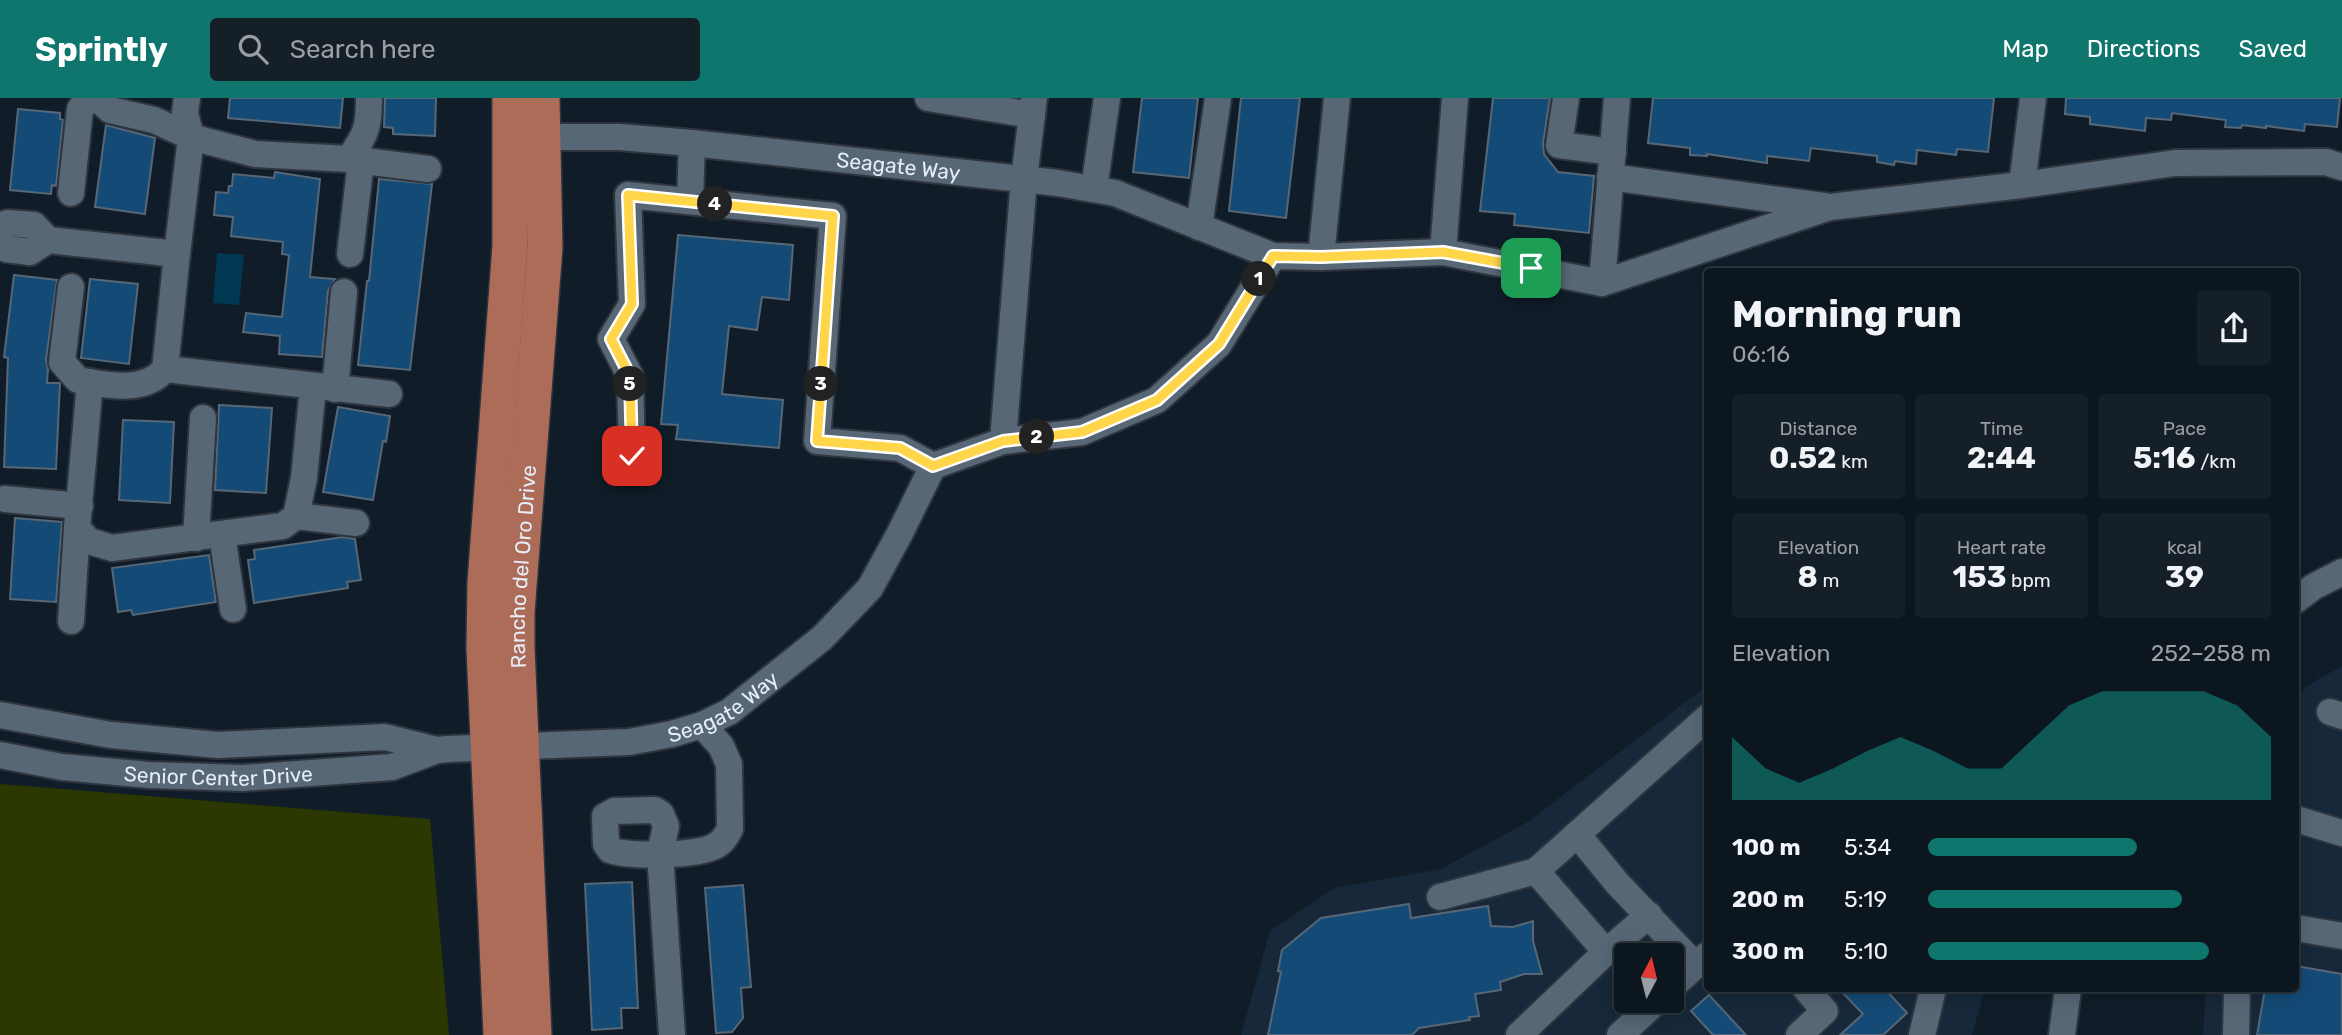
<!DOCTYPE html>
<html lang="en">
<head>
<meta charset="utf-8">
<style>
  :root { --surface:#0c161f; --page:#151f28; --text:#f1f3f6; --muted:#9a9fa4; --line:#2c353d; --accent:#0f766e }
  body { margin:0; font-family:Rubik,sans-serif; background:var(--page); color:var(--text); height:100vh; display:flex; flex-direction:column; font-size:26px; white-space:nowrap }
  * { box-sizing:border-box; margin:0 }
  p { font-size:23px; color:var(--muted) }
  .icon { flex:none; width:38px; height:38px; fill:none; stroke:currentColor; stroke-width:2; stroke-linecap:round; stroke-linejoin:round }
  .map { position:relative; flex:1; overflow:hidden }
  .panel { position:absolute; left:1704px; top:170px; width:595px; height:724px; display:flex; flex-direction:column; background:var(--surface); border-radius:7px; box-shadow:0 4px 18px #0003,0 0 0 2px var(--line) }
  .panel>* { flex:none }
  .needle { width:46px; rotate:7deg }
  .controls { position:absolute; left:1614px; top:845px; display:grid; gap:14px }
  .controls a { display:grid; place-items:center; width:70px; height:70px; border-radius:7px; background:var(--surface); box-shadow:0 4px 18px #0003,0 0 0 2px var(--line); font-size:35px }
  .pin { position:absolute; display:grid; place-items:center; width:60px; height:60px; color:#fff; margin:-30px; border-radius:14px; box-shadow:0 4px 10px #0006 }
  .km { position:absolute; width:35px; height:35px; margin:-18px; border-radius:50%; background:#222; color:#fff; font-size:19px; line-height:35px; text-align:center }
  .round { display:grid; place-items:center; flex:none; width:74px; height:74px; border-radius:7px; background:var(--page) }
  .summary { display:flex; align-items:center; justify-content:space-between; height:119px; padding:0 28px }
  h1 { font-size:38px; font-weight:700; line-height:52px }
  .metrics { display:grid; grid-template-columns:repeat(3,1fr); gap:10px; height:119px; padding:7px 28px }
  .metrics div { display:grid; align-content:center; border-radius:7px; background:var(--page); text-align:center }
  .metrics b { font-size:30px; font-weight:700 }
  .metrics small { font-size:19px; font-weight:400 }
  .metrics p { font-size:19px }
  .chart { height:196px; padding:14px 28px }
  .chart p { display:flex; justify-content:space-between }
  .chart svg { width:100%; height:126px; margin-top:7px; fill:var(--accent); opacity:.7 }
  ul { padding:0 28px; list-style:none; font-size:23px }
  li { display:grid; grid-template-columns:112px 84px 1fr; align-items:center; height:52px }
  li i { height:18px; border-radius:9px; background:var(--accent) }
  header { display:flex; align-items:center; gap:42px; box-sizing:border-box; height:98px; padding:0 35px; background:var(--accent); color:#fff }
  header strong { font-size:33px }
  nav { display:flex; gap:38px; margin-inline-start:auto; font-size:24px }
  .search { width:490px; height:63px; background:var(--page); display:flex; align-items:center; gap:18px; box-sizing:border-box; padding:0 24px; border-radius:7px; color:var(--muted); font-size:26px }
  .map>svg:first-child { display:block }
</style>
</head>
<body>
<header>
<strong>Sprintly</strong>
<div class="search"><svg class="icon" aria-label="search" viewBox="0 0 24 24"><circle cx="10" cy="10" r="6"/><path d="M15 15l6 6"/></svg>Search here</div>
<nav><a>Map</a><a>Directions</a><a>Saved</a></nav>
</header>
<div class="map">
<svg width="2342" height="937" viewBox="0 0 2342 937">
  <rect width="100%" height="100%" fill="#101d29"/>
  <path fill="#162839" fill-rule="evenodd" d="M 2342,568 L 2342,937 L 2203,937 L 2206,891 L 2296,891 L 2296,607 L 2305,589 Z
    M 1708,587 L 1708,891 L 1985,891 L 1972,937 L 1241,937 L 1270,833 L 1334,790 L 1441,771 L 1529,723 ZM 1626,858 L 1671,858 L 1671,903 L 1626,903 Z"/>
  <path fill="#2c3802" d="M 0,686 L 430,721 L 449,937 L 0,937 Z"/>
  <path fill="#013852" d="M 217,155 L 244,157 L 239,207 L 213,205 Z"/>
  <path fill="#144a76" stroke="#576775" stroke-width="2" d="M 230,0 L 343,0 L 340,30 L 228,20 Z
    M 385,0 L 436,0 L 435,38 L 393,36 L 393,30 L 384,29 Z
    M 1142,0 L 1198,0 L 1189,80 L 1133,74 Z
    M 1241,0 L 1300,0 L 1286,120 L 1229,113 Z
    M 1493,0 L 1550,0 L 1543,45 L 1544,56 L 1558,74 L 1594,78 L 1589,135 L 1514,127 L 1515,116 L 1480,113 Z
    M 1653,0 L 1994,0 L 1988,54 L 1957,51 L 1956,57 L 1917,52 L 1916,66 L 1895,63 L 1894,67 L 1877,64 L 1877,58 L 1811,50 L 1809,63 L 1767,58 L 1767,65 L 1707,56 L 1707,58 L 1690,57 L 1690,50 L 1648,45 Z
    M 2066,0 L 2340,0 L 2337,29 L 2305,26 L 2304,33 L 2266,28 L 2266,30 L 2242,27 L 2241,30 L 2225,29 L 2226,22 L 2172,15 L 2171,22 L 2146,20 L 2145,33 L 2090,26 L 2090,19 L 2065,16 Z
    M 18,11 L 60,15 L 60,21 L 63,22 L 56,88 L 52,87 L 51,96 L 10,92 Z
    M 106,27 L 155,40 L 145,116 L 95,109 Z
    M 275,74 L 320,81 L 310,179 L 335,181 L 328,193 L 322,259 L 279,256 L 280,238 L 243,234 L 246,215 L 282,219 L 289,157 L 282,156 L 283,144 L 231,138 L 233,119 L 214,117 L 216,94 L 228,95 L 229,88 L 232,88 L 233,76 L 274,80 Z
    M 379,81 L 432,86 L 410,272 L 358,267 L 367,183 L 369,183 Z
    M 678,137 L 793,147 L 789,202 L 762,199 L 757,232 L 729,228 L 722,296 L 783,302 L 779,350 L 676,341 L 678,327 L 661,326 Z
    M 14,177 L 57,182 L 46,262 L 48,271 L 47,285 L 60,285 L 56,371 L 4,369 L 8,260 L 4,259 Z
    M 90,181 L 138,186 L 129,266 L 81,260 Z
    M 219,307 L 272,310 L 266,395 L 215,392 Z
    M 338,309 L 390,318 L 386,344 L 383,343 L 373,402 L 323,394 Z
    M 123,322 L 174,324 L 170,405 L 119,402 Z
    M 15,420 L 62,424 L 56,504 L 10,501 Z
    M 343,439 L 355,441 L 361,482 L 347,484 L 348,490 L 254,505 L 248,462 L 255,461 L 254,452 Z
    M 209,457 L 216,504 L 133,517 L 131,512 L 118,514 L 112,470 Z
    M 632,784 L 638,910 L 621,910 L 622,930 L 592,932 L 585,786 Z
    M 743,787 L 751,889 L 741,890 L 743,920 L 732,934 L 716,935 L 705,790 Z
    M 1409,806 L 1411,820 L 1488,808 L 1491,828 L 1513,829 L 1533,823 L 1533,843 L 1542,876 L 1524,876 L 1500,884 L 1501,892 L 1475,896 L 1479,918 L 1469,919 L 1470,922 L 1419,930 L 1412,937 L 1268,937 L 1281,874 L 1278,873 L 1282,852 L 1321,820 Z
    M 2296,868 L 2342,876 L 2342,937 L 2257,937 L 2265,891 L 2296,891 Z
    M 1839,891 L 1885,891 L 1907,915 L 1883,937 L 1840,937 L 1863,916 Z
    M 1709,897 L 1746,937 L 1713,937 L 1691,913 Z"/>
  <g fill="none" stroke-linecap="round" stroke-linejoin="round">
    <g stroke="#2e353f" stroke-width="30">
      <g id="minor">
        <path d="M 97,0 L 110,12 L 154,22 L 191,39 L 177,156"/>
        <path d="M 187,0 L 185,15 L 191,39 L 255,56 L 349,61 C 366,36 369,30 369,0"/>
        <path d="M 928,0 L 1032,17"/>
        <path d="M 1566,0 L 1559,47 L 1613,54"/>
        <path id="s1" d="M 524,39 L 619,39 L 692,45 L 1058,85 L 1115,95 L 1273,158 L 1321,159 L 1443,154 L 1602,185 L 1830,109 L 2022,87 L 2175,65 L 2326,64 L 2342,69"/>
        <path d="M 349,61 L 428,71"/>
        <path d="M 1610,79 L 1824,108"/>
        <path d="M 2022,87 L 2033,0"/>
        <path d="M 1094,91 L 1107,0"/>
        <path d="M 71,95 L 80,11 L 90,0"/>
        <path d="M 690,103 L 692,45"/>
        <path d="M 1199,129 L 1218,0"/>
        <path d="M 0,130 L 7,125 L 34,127 L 48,142 L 177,156 L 165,271 C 144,296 107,287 78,282 L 62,264 L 71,189"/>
        <path d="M 0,145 L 6,151 L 30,154 L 48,142"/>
        <path d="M 1443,154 L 1455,0"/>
        <path d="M 350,156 L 361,63"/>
        <path d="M 1321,159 L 1337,0"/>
        <path d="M 1602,185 L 1617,0"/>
        <path d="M 165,271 L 389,296"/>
        <path d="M 90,284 L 77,430 L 89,443 L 112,450 L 283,428 L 296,418 L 304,380 L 313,289"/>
        <path d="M 335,291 L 344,194"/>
        <path d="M 1003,343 L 1024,81 L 1034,0"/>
        <path d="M 632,357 L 630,278 L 611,241 L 632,206 L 628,97 L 833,118 L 817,343 L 900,350 L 933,368 L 1003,343 L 1082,334 L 1157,302 L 1219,246 L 1273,158"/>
        <path d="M 5,401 L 80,408"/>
        <path d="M 296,418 L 356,425"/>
        <path d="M 222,436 L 233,511"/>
        <path d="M 196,440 L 203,320"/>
        <path d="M 2296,502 L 2313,489 L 2342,474"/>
        <path d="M 71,523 L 77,430"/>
        <path d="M 2330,614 L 2342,618"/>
        <path id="s2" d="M 0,617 L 111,637 L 218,647 L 385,639 L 437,652 L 448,651 L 629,644 L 672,636 L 702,627 L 729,614 L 822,540 L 870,490 L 900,435 L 933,368"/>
        <path id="s3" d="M 0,657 L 62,669 L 149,677 L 243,680 L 392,669 L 437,652"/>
        <path d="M 2296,721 L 2342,735"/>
        <path d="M 1577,736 L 1617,785 L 1696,868"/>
        <path d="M 1440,799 L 1536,773"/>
        <path d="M 1649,817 L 1606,854 L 1536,773 L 1708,619"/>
        <path d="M 2296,830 L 2342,838"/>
        <path d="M 1671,890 L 1707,857"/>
        <path d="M 672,937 L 660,755 L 666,728 L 661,716 L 655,712 L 614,713 L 605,718 L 606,746 L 610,752 C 629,759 697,758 715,748 C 723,744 726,738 730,731 L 729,666 L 721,648 L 702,627"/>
        <path d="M 1519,937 L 1606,854"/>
        <path d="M 1620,937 L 1657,903"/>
        <path d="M 1799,937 L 1825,913 L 1806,891"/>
        <path d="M 1922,937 L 1933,891"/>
        <path d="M 2062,937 L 2068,891"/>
        <path d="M 2236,937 L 2237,891"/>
      </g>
    </g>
    <g stroke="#2e353f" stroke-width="38">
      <g id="major">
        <path d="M 501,937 L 484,550 L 485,485 L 510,148 L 510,0"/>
        <path id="s4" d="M 534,937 L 517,550 L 517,514 L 545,149 L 542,0"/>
      </g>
    </g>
    <use href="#minor" stroke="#576775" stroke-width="26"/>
    <use href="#major" stroke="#ac6c58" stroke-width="35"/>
  </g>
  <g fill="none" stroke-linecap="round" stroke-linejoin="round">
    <g stroke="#fff" stroke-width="14">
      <path id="route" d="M 632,358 L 630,278 L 611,241 L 632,206 L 628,97 L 833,118 L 817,343 L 900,350 L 933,368 L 1003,343 L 1082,334 L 1157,302 L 1219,246 L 1273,158 L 1321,159 L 1443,154 L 1531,170"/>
    </g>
    <use href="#route" stroke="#ffd54a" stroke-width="9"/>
  </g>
  <g text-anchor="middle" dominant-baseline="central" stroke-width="5" stroke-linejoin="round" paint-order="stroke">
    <g font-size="21" fill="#e5edf6" stroke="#07141f">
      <text stroke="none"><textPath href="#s1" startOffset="376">Seagate Way</textPath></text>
      <text stroke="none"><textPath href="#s4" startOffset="469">Rancho del Oro Drive</textPath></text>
      <text stroke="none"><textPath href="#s2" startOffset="735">Seagate Way</textPath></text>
      <text stroke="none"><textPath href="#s3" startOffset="220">Senior Center Drive</textPath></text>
    </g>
  </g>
</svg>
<div class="controls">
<a><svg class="needle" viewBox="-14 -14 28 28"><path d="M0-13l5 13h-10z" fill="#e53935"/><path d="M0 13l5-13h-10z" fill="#9a9fa4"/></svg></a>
</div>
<div class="pin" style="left:1531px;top:170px;background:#1e9e55"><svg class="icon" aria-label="arrive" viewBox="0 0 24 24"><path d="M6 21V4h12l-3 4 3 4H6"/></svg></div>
<div class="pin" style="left:632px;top:358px;background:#d93025"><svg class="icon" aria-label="check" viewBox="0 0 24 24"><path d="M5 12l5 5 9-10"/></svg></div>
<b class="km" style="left:1259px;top:181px">1</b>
<b class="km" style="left:1037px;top:339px">2</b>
<b class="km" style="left:821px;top:286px">3</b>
<b class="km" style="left:715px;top:106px">4</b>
<b class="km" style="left:630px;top:286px">5</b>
<section class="panel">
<div class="summary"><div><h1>Morning run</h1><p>06:16</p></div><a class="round"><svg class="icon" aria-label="share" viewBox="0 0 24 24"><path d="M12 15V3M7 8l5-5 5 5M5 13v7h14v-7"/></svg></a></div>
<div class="metrics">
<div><p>Distance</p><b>0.52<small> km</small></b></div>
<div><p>Time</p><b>2:44</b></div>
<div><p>Pace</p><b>5:16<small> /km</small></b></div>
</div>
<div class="metrics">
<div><p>Elevation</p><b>8<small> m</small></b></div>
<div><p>Heart rate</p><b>153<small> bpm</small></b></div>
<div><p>kcal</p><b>39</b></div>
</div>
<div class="chart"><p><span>Elevation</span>252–258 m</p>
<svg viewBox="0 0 160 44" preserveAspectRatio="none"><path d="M0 44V22L10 33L20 38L30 33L40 27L50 22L60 27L70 33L80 33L90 22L100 11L110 6L120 6L130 6L140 6L150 11L160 22V44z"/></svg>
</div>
<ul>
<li><b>100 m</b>5:34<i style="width:61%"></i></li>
<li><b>200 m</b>5:19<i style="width:74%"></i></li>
<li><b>300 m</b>5:10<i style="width:82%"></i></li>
</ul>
</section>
</div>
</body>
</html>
